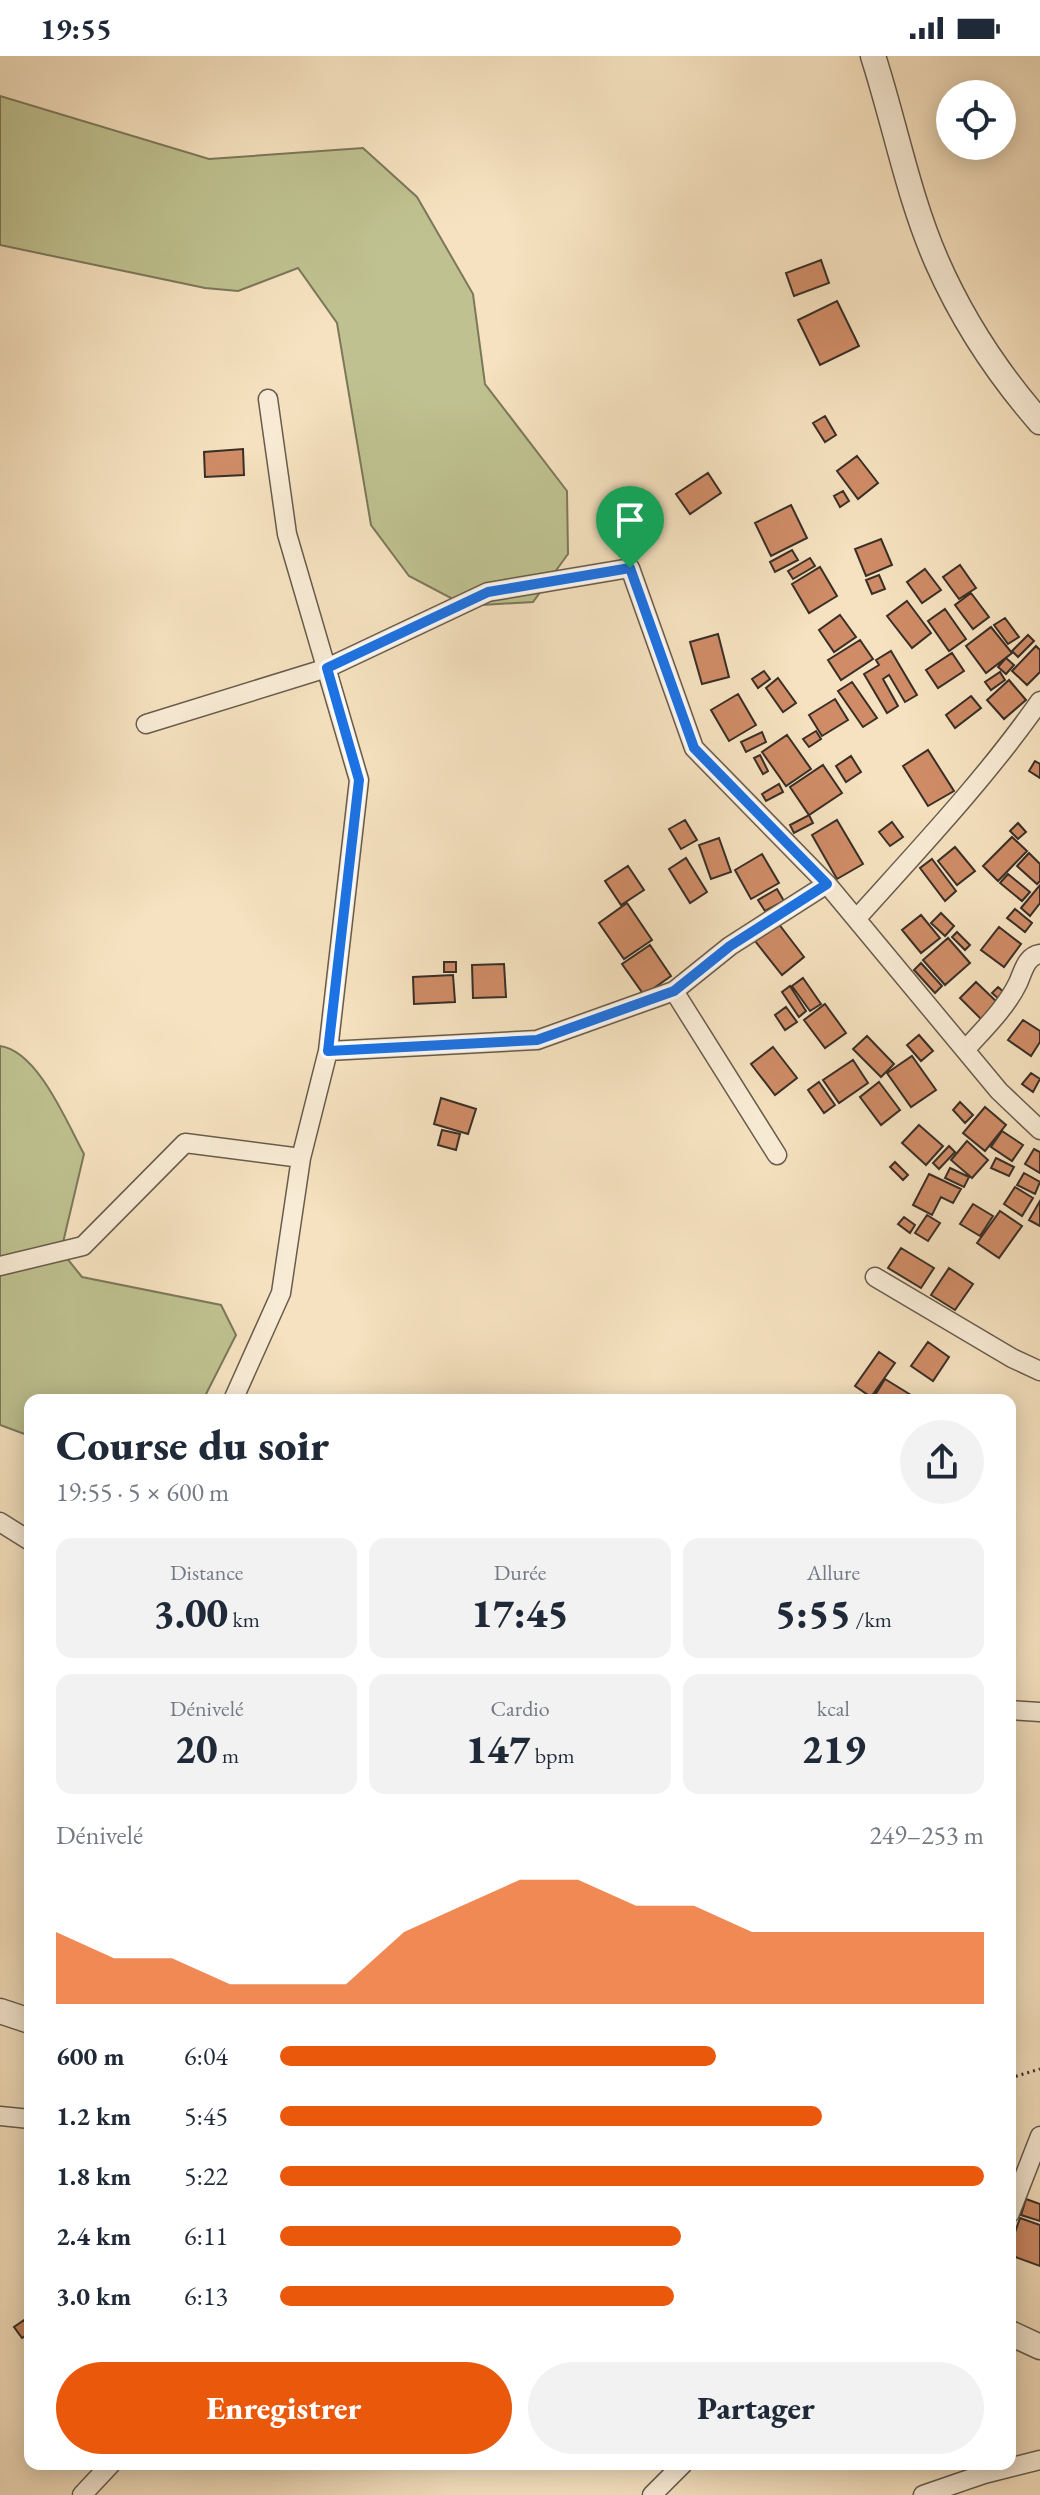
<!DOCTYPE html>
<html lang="fr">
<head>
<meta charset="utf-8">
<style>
  :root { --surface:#fff; --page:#f2f2f3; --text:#1f2937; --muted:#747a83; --accent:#ea580c }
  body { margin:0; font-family:"EB Garamond",serif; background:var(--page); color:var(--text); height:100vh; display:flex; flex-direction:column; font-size:30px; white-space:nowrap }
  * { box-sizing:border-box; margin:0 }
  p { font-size:26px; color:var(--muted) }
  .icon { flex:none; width:44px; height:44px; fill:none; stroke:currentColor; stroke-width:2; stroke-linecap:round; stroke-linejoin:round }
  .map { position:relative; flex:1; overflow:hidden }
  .sheet { position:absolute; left:24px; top:1338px; width:992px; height:1076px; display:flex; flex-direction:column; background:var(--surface); border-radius:16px; box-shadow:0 4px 20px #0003 }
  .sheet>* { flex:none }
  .controls { position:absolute; left:936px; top:24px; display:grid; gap:16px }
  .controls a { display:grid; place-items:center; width:80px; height:80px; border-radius:50%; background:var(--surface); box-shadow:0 4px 20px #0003; font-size:40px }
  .pin { position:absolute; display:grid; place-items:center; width:68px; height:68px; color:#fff; margin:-82px -34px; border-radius:50% 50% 50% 0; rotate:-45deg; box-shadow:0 0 8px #0007 }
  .pin .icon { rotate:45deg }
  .round { display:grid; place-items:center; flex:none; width:84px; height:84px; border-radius:42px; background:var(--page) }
  .headline { display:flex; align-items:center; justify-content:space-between; height:136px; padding:0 32px }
  h1 { font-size:44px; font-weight:800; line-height:60px }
  .figures { display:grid; grid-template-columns:repeat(3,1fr); gap:12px; height:136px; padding:8px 32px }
  .figures div { display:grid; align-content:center; border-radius:16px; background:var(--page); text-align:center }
  .figures b { font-size:40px; font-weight:800 }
  .figures small { font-size:22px; font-weight:400 }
  .figures p { font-size:22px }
  .chart { height:224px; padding:16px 32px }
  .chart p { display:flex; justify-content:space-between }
  .chart svg { width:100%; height:144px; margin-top:8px; fill:var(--accent); opacity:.7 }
  .action { display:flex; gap:16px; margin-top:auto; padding:16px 32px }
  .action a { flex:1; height:92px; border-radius:48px; background:var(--accent); color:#fff; font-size:32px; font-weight:800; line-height:92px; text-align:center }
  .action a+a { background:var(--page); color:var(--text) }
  ul { padding:0 32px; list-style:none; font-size:26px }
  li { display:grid; grid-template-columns:128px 96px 1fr; align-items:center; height:60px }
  li i { height:20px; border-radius:10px; background:var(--accent) }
  .status { display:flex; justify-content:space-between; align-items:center; height:56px; padding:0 40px; background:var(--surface); direction:ltr }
  .status svg { height:22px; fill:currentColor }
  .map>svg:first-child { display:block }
</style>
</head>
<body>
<div class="status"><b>19:55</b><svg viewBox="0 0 49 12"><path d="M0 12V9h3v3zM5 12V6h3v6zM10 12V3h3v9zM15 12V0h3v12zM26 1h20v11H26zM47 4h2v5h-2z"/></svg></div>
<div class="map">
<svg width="1040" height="2439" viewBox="0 0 1040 2439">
  <rect width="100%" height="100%" fill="#f6e2c0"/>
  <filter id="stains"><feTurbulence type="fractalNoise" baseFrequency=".0025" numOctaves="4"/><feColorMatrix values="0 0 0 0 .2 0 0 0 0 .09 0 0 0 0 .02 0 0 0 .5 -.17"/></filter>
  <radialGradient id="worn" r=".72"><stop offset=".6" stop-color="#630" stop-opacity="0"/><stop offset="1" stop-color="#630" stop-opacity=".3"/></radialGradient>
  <path fill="#bfc290" stroke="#7c785c" stroke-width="2" d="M 0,40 L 209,103 L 363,92 L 417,141 L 473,238 L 485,328 L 567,435 L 568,498 L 533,546 L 466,550 L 409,520 L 371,469 L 337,267 L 298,212 L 238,235 L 205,232 L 0,189 Z
    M 0,990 C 38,995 67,1067 84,1098 L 61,1195 L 82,1221 L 221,1249 L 236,1279 L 203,1344 L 30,1344 L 30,1380 L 0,1369 Z"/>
  <path fill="#cf8c67" stroke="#392f27" stroke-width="2" d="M 821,204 L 829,227 L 794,240 L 786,217 Z
    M 837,245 L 859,290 L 820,309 L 798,264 Z
    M 825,360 L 836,379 L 825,386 L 813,367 Z
    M 243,393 L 244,419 L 205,421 L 204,396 Z
    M 857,400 L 878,427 L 858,443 L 837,415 Z
    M 708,417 L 721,437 L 690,458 L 676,438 Z
    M 843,435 L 849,445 L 840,451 L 834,440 Z
    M 791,449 L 807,482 L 771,500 L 755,467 Z
    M 881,483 L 892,509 L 866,520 L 855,493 Z
    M 792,494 L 798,504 L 775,516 L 770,506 Z
    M 810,502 L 815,510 L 793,523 L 788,515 Z
    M 960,509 L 976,532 L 959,543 L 943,521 Z
    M 820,511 L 837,540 L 809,557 L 792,528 Z
    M 925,513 L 941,534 L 922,547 L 907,526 Z
    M 879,519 L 885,533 L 872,538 L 866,524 Z
    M 971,537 L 989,561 L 973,573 L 955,549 Z
    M 907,545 L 931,577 L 912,592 L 887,560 Z
    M 945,553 L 966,583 L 949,595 L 928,565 Z
    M 840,559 L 856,581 L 834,596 L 819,574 Z
    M 1005,562 L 1019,581 L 1008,588 L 994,569 Z
    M 991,571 L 1012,597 L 986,617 L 966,590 Z
    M 718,578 L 729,621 L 702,628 L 690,586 Z
    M 1028,579 L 1034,585 L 1018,601 L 1012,595 Z
    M 860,584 L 873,603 L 841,624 L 828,604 Z
    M 1036,590 L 1040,594 L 1040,616 L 1027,629 L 1012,615 Z
    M 891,595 L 917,639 L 905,646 L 889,619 L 883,623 L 898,650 L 887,657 L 864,618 L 879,609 L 876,604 Z
    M 952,597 L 964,615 L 938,632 L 926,614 Z
    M 1006,602 L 1014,609 L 1006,618 L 998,611 Z
    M 764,615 L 770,623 L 758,632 L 752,623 Z
    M 1000,616 L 1005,624 L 991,634 L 985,626 Z
    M 778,622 L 796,647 L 783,656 L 766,632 Z
    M 1009,624 L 1026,644 L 1004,663 L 987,644 Z
    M 852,626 L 877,662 L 863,671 L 838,635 Z
    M 738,638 L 756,669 L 729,685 L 711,654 Z
    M 971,640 L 981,652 L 955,672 L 946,659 Z
    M 835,643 L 848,664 L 822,680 L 809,659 Z
    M 816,675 L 821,683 L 809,691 L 803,683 Z
    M 762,676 L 766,686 L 746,696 L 741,686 Z
    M 787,679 L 811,713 L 786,730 L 762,696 Z
    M 928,694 L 954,735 L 928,750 L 903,710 Z
    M 760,699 L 768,715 L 763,718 L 754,702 Z
    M 851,700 L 861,716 L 846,726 L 836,710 Z
    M 1035,705 L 1040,708 L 1040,722 L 1029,715 Z
    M 823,709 L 842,737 L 809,759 L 790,731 Z
    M 779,728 L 783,736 L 766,745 L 762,738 Z
    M 809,759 L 813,767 L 794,777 L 790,769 Z
    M 685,764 L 697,784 L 681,793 L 669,773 Z
    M 837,764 L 863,808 L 837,823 L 812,779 Z
    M 892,766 L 903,781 L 890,790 L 879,776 Z
    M 1018,767 L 1026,776 L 1018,783 L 1010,775 Z
    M 1012,781 L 1027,795 L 998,825 L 983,810 Z
    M 719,782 L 731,816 L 711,823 L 699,789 Z
    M 955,791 L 975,815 L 957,829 L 938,805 Z
    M 1029,797 L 1040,808 L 1040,825 L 1037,828 L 1017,810 Z
    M 762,798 L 779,827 L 751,843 L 735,814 Z
    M 686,802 L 707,836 L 690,847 L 669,813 Z
    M 932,803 L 956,835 L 945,845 L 920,812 Z
    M 628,810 L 644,834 L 621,849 L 605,825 Z
    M 1008,818 L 1030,836 L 1022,845 L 1000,827 Z
    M 1040,829 L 1040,847 L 1030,860 L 1021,852 Z
    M 777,833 L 784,845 L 765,855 L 758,844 Z
    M 627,847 L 652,884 L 624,903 L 599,867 Z
    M 1015,853 L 1032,867 L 1025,876 L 1007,862 Z
    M 941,857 L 954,870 L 945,880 L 931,867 Z
    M 921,859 L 940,882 L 921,897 L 902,874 Z
    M 778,867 L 804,901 L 782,919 L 755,885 Z
    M 999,871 L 1021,888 L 1004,911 L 981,894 Z
    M 957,876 L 970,889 L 965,894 L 952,881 Z
    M 948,882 L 970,907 L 945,929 L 923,904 Z
    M 650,889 L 671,920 L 644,939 L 622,908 Z
    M 444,906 L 456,906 L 456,916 L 444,916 Z
    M 921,907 L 942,930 L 935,937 L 914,914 Z
    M 504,908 L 506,941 L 473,942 L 472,909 Z
    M 453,919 L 455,946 L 414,948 L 413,921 Z
    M 803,922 L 821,948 L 810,955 L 792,930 Z
    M 976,926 L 999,948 L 982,964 L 960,942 Z
    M 790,930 L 806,955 L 799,961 L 782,936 Z
    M 998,931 L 1006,938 L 1000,944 L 992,937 Z
    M 825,948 L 846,977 L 825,992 L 804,964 Z
    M 786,951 L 797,966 L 785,974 L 775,959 Z
    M 1023,964 L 1040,975 L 1040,986 L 1031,1000 L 1008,984 Z
    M 919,979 L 933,995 L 921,1005 L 907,989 Z
    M 867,980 L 894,1008 L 881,1021 L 853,993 Z
    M 773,991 L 797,1022 L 775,1039 L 751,1008 Z
    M 912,1000 L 936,1034 L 911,1051 L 887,1017 Z
    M 853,1004 L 868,1027 L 839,1047 L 823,1024 Z
    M 1031,1017 L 1040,1023 L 1033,1036 L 1022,1028 Z
    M 819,1026 L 835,1049 L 824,1057 L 808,1034 Z
    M 879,1026 L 900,1054 L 881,1069 L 860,1041 Z
    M 441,1042 L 476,1053 L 468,1078 L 434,1068 Z
    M 960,1046 L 973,1059 L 965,1067 L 953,1054 Z
    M 985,1051 L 1006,1069 L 985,1095 L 963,1077 Z
    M 919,1069 L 943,1090 L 926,1109 L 902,1087 Z
    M 442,1074 L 460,1078 L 456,1094 L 438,1089 Z
    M 1002,1075 L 1023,1089 L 1012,1105 L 991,1091 Z
    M 967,1085 L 988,1104 L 972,1122 L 951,1104 Z
    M 949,1090 L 955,1096 L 939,1113 L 933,1107 Z
    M 1034,1093 L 1040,1096 L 1040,1117 L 1025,1108 Z
    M 996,1102 L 1014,1111 L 1009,1120 L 991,1112 Z
    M 895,1106 L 908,1119 L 903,1124 L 890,1111 Z
    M 950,1112 L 969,1121 L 964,1131 L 945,1122 Z
    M 1024,1117 L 1040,1126 L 1035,1138 L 1017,1129 Z
    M 929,1118 L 961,1133 L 953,1147 L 941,1141 L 932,1159 L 913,1149 Z
    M 1015,1131 L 1033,1142 L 1022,1160 L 1004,1148 Z
    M 1040,1145 L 1040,1170 L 1029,1164 Z
    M 973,1148 L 993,1160 L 980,1180 L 960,1168 Z
    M 1000,1155 L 1022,1170 L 999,1202 L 977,1187 Z
    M 927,1159 L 940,1167 L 928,1185 L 915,1177 Z
    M 904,1161 L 915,1169 L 910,1177 L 898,1168 Z
    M 901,1192 L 934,1212 L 921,1232 L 888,1212 Z
    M 949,1212 L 973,1228 L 955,1254 L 931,1239 Z
    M 928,1286 L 949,1301 L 933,1325 L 911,1310 Z
    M 879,1296 L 895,1307 L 871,1341 L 855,1330 Z
    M 885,1323 L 919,1344 L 872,1344 Z
    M 29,2082 L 30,2082 L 30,2110 L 26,2110 Z
    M 1026,2143 L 1040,2148 L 1040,2165 L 1021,2159 Z
    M 1020,2162 L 1040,2169 L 1040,2210 L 1010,2199 L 1010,2191 Z
    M 24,2264 L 30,2271 L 30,2277 L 22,2282 L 14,2271 Z"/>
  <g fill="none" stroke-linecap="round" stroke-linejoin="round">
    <g stroke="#685c4d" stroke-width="21">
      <path id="minor" d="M 146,668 L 327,612 L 488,536 L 630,512 L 694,692 L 827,828 L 999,1035 L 1040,1074
        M 857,862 C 920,792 986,722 1040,645
        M 965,994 C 983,974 1006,952 1018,927 C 1023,916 1026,900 1040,898
        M 328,995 L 537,984 L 674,935
        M 777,1099 L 674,935 L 730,890 L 827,828
        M 0,1210 L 83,1190 L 185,1087 L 301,1102 L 328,995 L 359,724 L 287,478 L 268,343
        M 875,1221 L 1012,1302 L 1040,1315
        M 233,1344 L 281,1237 L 301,1102
        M 0,1466 L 30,1485
        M 1010,1654 L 1040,1656
        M 0,2060 L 30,2063
        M 1010,2157 L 1040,2080
        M 82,2439 L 111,2408
        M 652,2439 L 683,2408
        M 923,2439 L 984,2418 L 1040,2404"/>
    </g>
    <g stroke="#685c4d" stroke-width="27">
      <path id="tertiary" d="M 873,0 C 895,68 908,140 937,206 C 963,265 998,318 1040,366
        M 0,1955 L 30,1965
        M 1010,2277 L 1040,2291"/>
    </g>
    <path stroke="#392f27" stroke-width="3" stroke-dasharray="2 4" stroke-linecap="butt" d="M 1010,2022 L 1040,2013"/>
    <use href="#minor" stroke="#f9ecd6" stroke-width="18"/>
    <use href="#tertiary" stroke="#f9ecd6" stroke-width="24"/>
  </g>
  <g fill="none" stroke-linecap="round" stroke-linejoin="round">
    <g stroke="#fff" stroke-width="16">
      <path id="route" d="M 630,512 L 694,692 L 827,828 L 730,890 L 674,935 L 537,984 L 328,995 L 359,724 L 327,612 L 488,536 Z"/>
    </g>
    <use href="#route" stroke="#1a73e8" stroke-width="10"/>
  </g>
  <rect width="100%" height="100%" filter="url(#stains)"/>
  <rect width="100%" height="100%" fill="url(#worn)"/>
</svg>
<div class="controls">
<a><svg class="icon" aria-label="locate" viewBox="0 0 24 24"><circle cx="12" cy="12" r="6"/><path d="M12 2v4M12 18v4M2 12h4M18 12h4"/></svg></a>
</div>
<div class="pin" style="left:630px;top:512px;background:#1e9e55"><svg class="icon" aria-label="arrive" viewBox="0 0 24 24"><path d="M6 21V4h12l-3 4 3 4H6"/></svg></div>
<section class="sheet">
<div class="headline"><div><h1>Course du soir</h1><p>19:55 · 5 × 600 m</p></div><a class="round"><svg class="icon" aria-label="share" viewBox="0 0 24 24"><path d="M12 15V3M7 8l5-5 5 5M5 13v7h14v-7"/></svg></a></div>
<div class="figures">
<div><p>Distance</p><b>3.00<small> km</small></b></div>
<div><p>Durée</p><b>17:45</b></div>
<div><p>Allure</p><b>5:55<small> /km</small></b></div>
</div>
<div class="figures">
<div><p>Dénivelé</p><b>20<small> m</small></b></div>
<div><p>Cardio</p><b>147<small> bpm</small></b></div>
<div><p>kcal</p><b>219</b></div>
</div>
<div class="chart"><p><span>Dénivelé</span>249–253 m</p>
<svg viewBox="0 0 160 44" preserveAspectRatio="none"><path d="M0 44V22L10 30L20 30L30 38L40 38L50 38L60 22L70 14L80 6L90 6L100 14L110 14L120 22L130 22L140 22L150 22L160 22V44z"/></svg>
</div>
<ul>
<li><b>600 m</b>6:04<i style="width:62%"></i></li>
<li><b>1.2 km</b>5:45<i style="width:77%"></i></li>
<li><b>1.8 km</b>5:22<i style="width:100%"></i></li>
<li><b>2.4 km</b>6:11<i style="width:57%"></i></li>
<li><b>3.0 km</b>6:13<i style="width:56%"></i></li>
</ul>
<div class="action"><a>Enregistrer</a><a>Partager</a></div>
</section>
</div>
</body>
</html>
